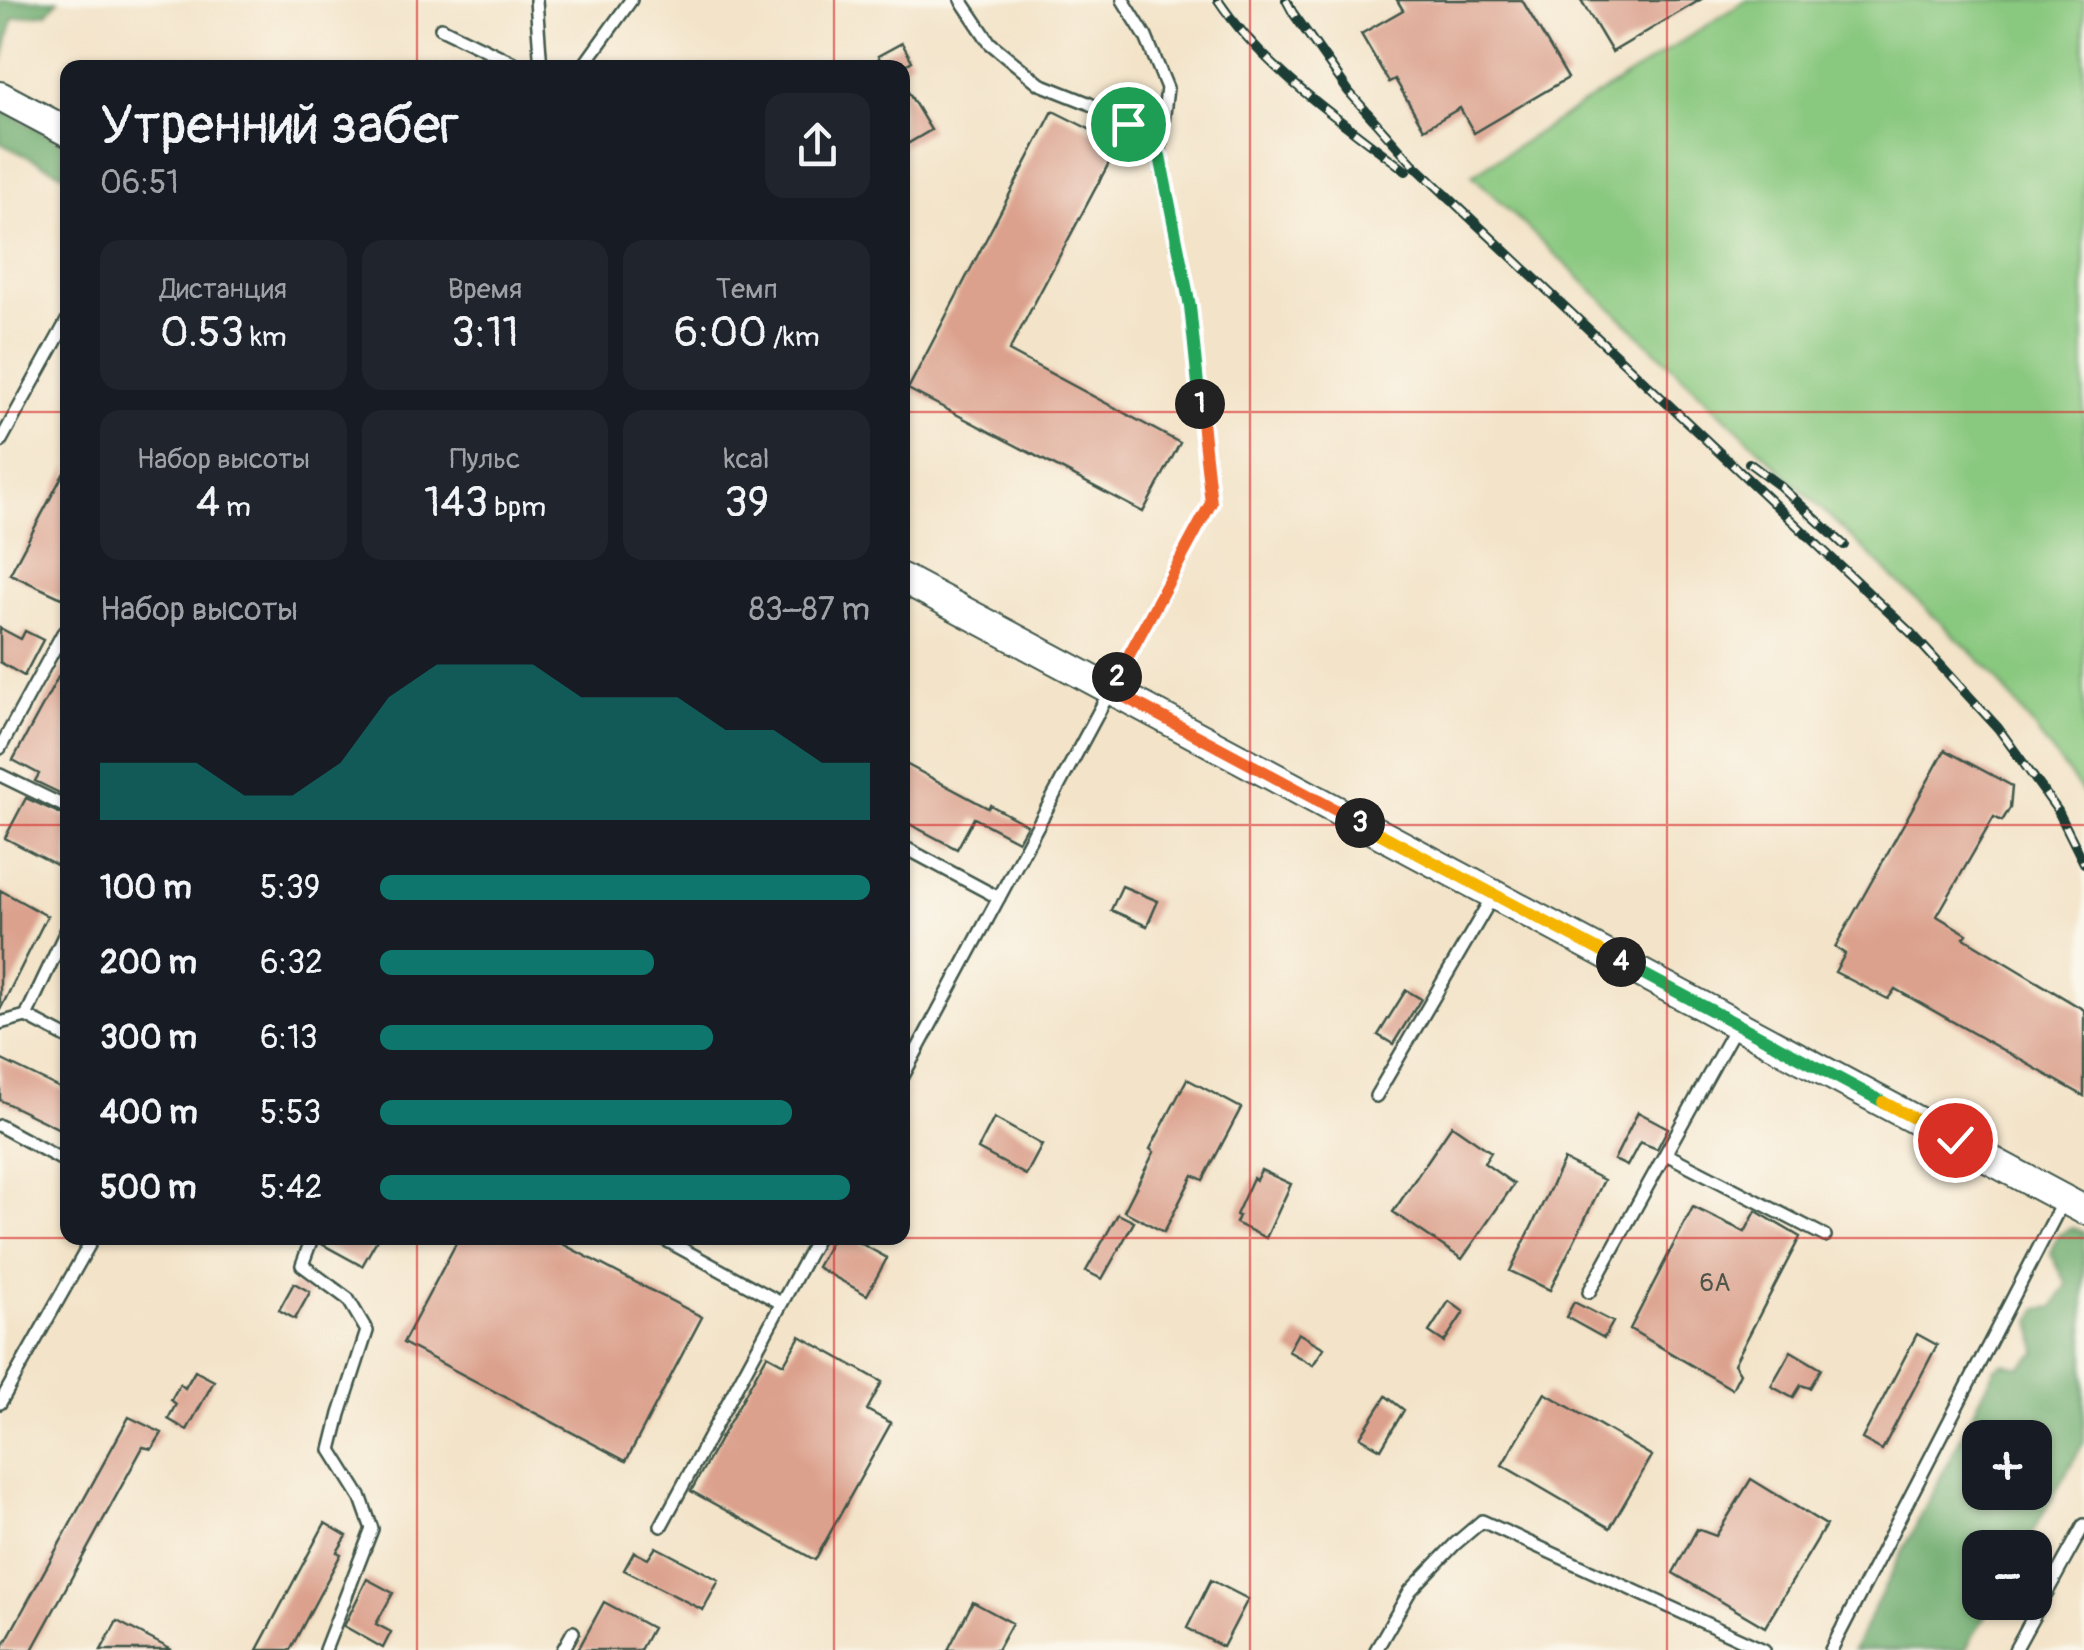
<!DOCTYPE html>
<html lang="ru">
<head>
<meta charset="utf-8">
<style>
  :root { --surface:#171b24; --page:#20242c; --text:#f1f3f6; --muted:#9ea1a6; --accent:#0f766e }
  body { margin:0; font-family:Pangolin,sans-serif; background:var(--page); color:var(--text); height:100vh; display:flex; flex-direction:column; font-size:38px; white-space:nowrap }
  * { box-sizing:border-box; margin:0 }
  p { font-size:32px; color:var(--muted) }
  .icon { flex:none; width:55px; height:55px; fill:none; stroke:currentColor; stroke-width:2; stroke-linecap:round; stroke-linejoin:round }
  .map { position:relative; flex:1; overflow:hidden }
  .panel { position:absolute; left:60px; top:60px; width:850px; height:1185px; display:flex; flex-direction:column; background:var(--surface); border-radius:20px; box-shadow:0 2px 8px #0004 }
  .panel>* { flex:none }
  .controls { position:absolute; left:1962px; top:1420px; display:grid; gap:20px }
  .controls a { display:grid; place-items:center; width:90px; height:90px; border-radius:20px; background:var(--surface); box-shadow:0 2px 8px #0004; font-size:50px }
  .pin { position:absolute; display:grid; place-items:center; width:85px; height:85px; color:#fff; margin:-42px; border:5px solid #fff; border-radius:50%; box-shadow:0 2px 10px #0007 }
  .km { position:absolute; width:50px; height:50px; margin:-25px; border-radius:50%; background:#222; color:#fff; font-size:28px; line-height:50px; text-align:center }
  .round { display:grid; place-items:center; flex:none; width:105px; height:105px; border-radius:20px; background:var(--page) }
  .head { display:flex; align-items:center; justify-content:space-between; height:170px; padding:0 40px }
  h1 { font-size:55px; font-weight:600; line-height:75px }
  .stats { display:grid; grid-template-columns:repeat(3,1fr); gap:15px; height:170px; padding:10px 40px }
  .stats div { display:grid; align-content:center; border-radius:20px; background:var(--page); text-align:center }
  .stats b { font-size:42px; font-weight:600 }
  .stats small { font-size:28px; font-weight:400 }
  .stats p { font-size:28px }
  .chart { height:280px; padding:20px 40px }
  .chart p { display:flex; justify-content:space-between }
  .chart svg { width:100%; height:180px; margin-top:10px; fill:var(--accent); opacity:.7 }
  ul { padding:0 40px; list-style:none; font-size:32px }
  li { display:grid; grid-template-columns:160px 120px 1fr; align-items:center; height:75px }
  li i { height:25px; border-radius:12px; background:var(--accent) }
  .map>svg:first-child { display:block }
</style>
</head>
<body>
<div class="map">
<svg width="2084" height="1650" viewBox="0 0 2084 1650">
  <rect width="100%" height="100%" fill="#fbf7ec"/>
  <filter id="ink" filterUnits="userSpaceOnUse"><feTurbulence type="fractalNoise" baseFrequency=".01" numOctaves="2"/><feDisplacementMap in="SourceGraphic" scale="20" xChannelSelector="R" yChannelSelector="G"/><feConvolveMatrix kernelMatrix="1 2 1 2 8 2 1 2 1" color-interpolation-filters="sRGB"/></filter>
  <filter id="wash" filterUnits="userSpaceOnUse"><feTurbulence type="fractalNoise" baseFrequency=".0048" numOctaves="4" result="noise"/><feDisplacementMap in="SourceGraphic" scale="40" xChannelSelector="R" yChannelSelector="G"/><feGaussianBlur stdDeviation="2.25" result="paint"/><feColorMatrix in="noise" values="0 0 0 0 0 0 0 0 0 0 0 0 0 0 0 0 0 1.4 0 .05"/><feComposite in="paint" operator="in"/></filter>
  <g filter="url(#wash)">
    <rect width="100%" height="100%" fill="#f3e3c8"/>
    <path fill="#89c87f" stroke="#54825a" stroke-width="2.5" d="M 1747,0 L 2084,0 L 2084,794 L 1990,670 L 1472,175 Z"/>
    <path fill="#6eac6e" stroke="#467451" stroke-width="2.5" fill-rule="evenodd" d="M 0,0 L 58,0 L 47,13 L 13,18 L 0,71 Z
      M 0,109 L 67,145 L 67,176 L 0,143 Z
      M 2073,1228 L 2084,1232 L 2084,1442 L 2024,1547 L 1980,1548 L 1980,1602 L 1992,1603 L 1965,1650 L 1853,1650 L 1995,1369 L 2003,1363 L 2020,1367 L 2037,1353 L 2032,1320 L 2038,1309 L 2054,1307 L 2067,1284 L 2051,1254 L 2058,1235 ZM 1980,1438 L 2035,1438 L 2035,1492 L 1980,1492 Z"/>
    <g id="blocks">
      <path fill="#dba18d" d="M 1397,0 L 1522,0 L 1568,78 L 1474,133 L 1460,108 L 1424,129 L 1395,79 L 1389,82 L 1361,34 L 1403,10 Z
        M 1581,0 L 1700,0 L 1612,52 Z
        M 902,43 L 912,61 L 901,68 L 885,68 L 878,56 Z
        M 902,82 L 931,130 L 902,147 Z
        M 1053,111 L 1119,144 L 1009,351 L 1180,443 L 1143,512 L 908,389 Z
        M 68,465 L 68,601 L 10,574 Z
        M 0,628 L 21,639 L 25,631 L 43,640 L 24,676 L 0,662 Z
        M 68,659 L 68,797 L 35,781 L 39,774 L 13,760 Z
        M 1945,750 L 2012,786 L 2010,808 L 2002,821 L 1994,817 L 1937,916 L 1967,934 L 1964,938 L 2084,1010 L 2084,1096 L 1895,989 L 1888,999 L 1835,972 L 1845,954 L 1835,947 Z
        M 902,762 L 988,808 L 990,805 L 1027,825 L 1018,841 L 974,818 L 957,849 L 902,820 Z
        M 26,798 L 68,817 L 68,871 L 5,838 Z
        M 1122,886 L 1158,901 L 1147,926 L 1111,910 Z
        M 0,890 L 47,916 L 0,1010 Z
        M 1406,990 L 1421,999 L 1393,1044 L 1378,1035 Z
        M 0,1059 L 68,1092 L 68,1133 L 0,1100 Z
        M 1187,1079 L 1241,1108 L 1203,1180 L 1193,1175 L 1164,1232 L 1124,1211 L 1154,1152 L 1150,1149 Z
        M 1638,1112 L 1668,1128 L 1657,1149 L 1640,1142 L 1627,1166 L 1614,1160 Z
        M 994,1118 L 1042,1145 L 1026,1175 L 978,1149 Z
        M 1452,1125 L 1491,1152 L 1484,1163 L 1514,1184 L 1462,1259 L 1393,1212 Z
        M 1564,1160 L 1604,1180 L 1550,1290 L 1510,1271 Z
        M 1261,1170 L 1291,1184 L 1266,1238 L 1236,1223 L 1239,1216 L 1236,1215 L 1253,1178 L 1256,1180 Z
        M 1693,1207 L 1745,1232 L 1756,1211 L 1800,1237 L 1734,1364 L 1740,1373 L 1732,1389 L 1630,1329 Z
        M 1118,1214 L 1134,1222 L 1102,1279 L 1086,1271 Z
        M 321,1238 L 378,1238 L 362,1266 L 320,1243 Z
        M 459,1238 L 551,1238 L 702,1317 L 626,1461 L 403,1343 Z
        M 833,1238 L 851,1238 L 887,1258 L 867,1295 L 817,1267 Z
        M 294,1283 L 310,1292 L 295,1319 L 279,1310 Z
        M 1449,1301 L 1464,1312 L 1444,1342 L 1429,1332 Z
        M 1574,1302 L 1613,1322 L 1604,1338 L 1566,1317 Z
        M 1298,1333 L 1324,1348 L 1313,1365 L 1288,1351 Z
        M 1917,1334 L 1937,1345 L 1882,1450 L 1862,1439 Z
        M 800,1336 L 882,1382 L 867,1410 L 891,1423 L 815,1560 L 691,1491 L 767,1355 L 784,1364 Z
        M 1791,1351 L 1821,1369 L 1810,1388 L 1801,1385 L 1793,1398 L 1771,1386 Z
        M 195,1371 L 214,1381 L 187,1430 L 168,1419 L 176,1404 L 171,1400 L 180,1384 L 185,1388 Z
        M 1545,1393 L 1652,1456 L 1610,1528 L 1502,1465 Z
        M 1386,1396 L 1404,1410 L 1381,1449 L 1360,1437 Z
        M 129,1417 L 162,1433 L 152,1449 L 143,1447 L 32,1650 L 1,1650 Z
        M 1751,1479 L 1826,1525 L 1765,1627 L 1673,1573 L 1697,1529 L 1716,1536 Z
        M 325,1523 L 347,1536 L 337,1552 L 341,1554 L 290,1650 L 257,1650 Z
        M 656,1547 L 719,1580 L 703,1610 L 624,1570 L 634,1552 L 648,1559 Z
        M 367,1579 L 393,1593 L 376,1624 L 391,1632 L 383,1648 L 344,1626 Z
        M 1211,1580 L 1248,1599 L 1223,1647 L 1187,1628 Z
        M 604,1602 L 652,1628 L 640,1650 L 578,1650 Z
        M 973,1602 L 1012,1623 L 997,1650 L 948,1650 Z
        M 117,1621 L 172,1650 L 101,1650 Z"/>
    </g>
  </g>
  <g filter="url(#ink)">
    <use href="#blocks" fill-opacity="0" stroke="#3f564a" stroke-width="2.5"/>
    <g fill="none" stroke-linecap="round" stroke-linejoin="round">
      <g stroke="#3f564a" stroke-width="16">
        <path id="service" d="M 536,0 L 541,68
          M 961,0 L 990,43 L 1040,84 L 1088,103 L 1127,124 L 1159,156
          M 441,28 L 524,68
          M 582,68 L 631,0
          M 0,442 L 68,319
          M 0,748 L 63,633 L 68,635
          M 0,775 L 68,808
          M 902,846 L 999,898
          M 68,927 L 26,1016 L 68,1038
          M 0,1023 L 26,1016
          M 902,1078 L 1211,503 L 1190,307 L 1159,156 L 1167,88 L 1146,37 L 1123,0
          M 1376,1096 L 1494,894
          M 0,1126 L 68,1163
          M 1666,1154 L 1825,1236
          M 312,1238 L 302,1265 L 348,1299 L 367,1331 L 340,1414 L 331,1450 L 361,1498 L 372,1529 L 325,1650
          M 662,1238 L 781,1303
          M 1589,1292 L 1737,1024
          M 0,1403 L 93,1238
          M 661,1526 L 817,1238
          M 563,1650 L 573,1632
          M 1376,1650 L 1410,1591 L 1455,1544 L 1482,1521 L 1764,1650
          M 1831,1650 L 2064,1199
          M 2015,1650 L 2084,1525"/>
      </g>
      <g stroke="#3f564a" stroke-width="32">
        <path id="tertiary" d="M 0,96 L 68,132
          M 902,578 L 2084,1210"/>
      </g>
      <use href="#service" stroke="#fff" stroke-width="11"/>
      <use href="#tertiary" stroke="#fff" stroke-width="28"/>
      <g stroke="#1f3d34" stroke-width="10">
        <path id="rail" d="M 1218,0 C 1265,70 1340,120 1406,171
          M 1286,0 L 1293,13 L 1349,92 L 1413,164 L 1911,633 L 1998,728 L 2058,811 L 2084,863
          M 1749,463 L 1780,486 L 1844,545"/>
      </g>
      <use href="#rail" stroke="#fbf7ec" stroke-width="6" stroke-dasharray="19" stroke-linecap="butt"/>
    </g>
  </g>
  <g fill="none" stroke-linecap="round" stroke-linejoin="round" filter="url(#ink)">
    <g stroke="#fff" stroke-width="20">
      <path id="split-1" d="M 1128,124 L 1160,156 L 1190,306 L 1200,404"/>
    </g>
    <g stroke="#fff" stroke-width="20">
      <path id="split-2" d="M 1117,677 L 1211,503 L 1200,404"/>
    </g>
    <g stroke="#fff" stroke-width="20">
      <path id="split-3" d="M 1117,677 L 1110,689 L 1360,823"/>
    </g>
    <g stroke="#fff" stroke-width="20">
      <path id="split-4" d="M 1360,823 L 1621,962"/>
    </g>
    <g stroke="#fff" stroke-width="20">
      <path id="split-5" d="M 1621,962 L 1883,1102"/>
    </g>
    <g stroke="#fff" stroke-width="20">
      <path id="split-6" d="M 1883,1102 L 1955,1140"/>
    </g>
    <use href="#split-1" stroke="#22a559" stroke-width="12"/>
    <use href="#split-2" stroke="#f0652b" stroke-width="12"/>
    <use href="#split-3" stroke="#f0652b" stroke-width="12"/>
    <use href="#split-4" stroke="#f5b400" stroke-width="12"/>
    <use href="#split-5" stroke="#22a559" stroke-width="12"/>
    <use href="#split-6" stroke="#f5b400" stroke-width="12"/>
  </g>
  <path fill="none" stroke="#d62828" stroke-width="2.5" stroke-opacity="0.55" d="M 417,0 L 417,68M 834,0 L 834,68M 1250,0 L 1250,1650M 1667,0 L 1667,1650M 0,412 L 68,412M 902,412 L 2084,412M 0,825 L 68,825M 902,825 L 2084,825M 0,1238 L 68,1238M 68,1238 L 902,1238M 417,1238 L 417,1650M 834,1238 L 834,1650M 902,1238 L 2084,1238"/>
  <g text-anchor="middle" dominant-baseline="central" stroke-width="8" stroke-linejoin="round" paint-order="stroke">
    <g font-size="25" fill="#4e564a">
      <text x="1715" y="1283">6А</text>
    </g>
  </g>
</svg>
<div class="controls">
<a>+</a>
<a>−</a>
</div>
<div class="pin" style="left:1128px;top:124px;background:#1e9e55"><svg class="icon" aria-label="arrive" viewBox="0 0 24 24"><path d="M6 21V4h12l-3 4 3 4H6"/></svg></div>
<div class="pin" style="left:1955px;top:1140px;background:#d93025"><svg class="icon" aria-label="check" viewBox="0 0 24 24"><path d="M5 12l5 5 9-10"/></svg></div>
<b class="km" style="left:1200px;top:404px">1</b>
<b class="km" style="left:1117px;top:677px">2</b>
<b class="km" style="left:1360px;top:823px">3</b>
<b class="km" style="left:1621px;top:962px">4</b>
<section class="panel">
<div class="head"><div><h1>Утренний забег</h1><p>06:51</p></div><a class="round"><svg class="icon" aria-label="share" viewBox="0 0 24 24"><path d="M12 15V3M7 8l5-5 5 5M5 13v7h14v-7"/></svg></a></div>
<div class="stats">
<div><p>Дистанция</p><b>0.53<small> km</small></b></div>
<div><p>Время</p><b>3:11</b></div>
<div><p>Темп</p><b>6:00<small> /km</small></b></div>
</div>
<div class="stats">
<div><p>Набор высоты</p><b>4<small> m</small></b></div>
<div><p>Пульс</p><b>143<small> bpm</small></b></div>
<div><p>kcal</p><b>39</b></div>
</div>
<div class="chart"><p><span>Набор высоты</span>83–87 m</p>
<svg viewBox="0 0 160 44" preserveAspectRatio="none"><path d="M0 44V30L10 30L20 30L30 38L40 38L50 30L60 14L70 6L80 6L90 6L100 14L110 14L120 14L130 22L140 22L150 30L160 30V44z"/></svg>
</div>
<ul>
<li><b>100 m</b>5:39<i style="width:100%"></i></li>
<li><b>200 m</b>6:32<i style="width:56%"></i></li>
<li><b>300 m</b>6:13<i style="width:68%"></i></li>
<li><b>400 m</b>5:53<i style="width:84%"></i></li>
<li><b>500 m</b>5:42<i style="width:96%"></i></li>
</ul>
</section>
</div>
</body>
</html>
